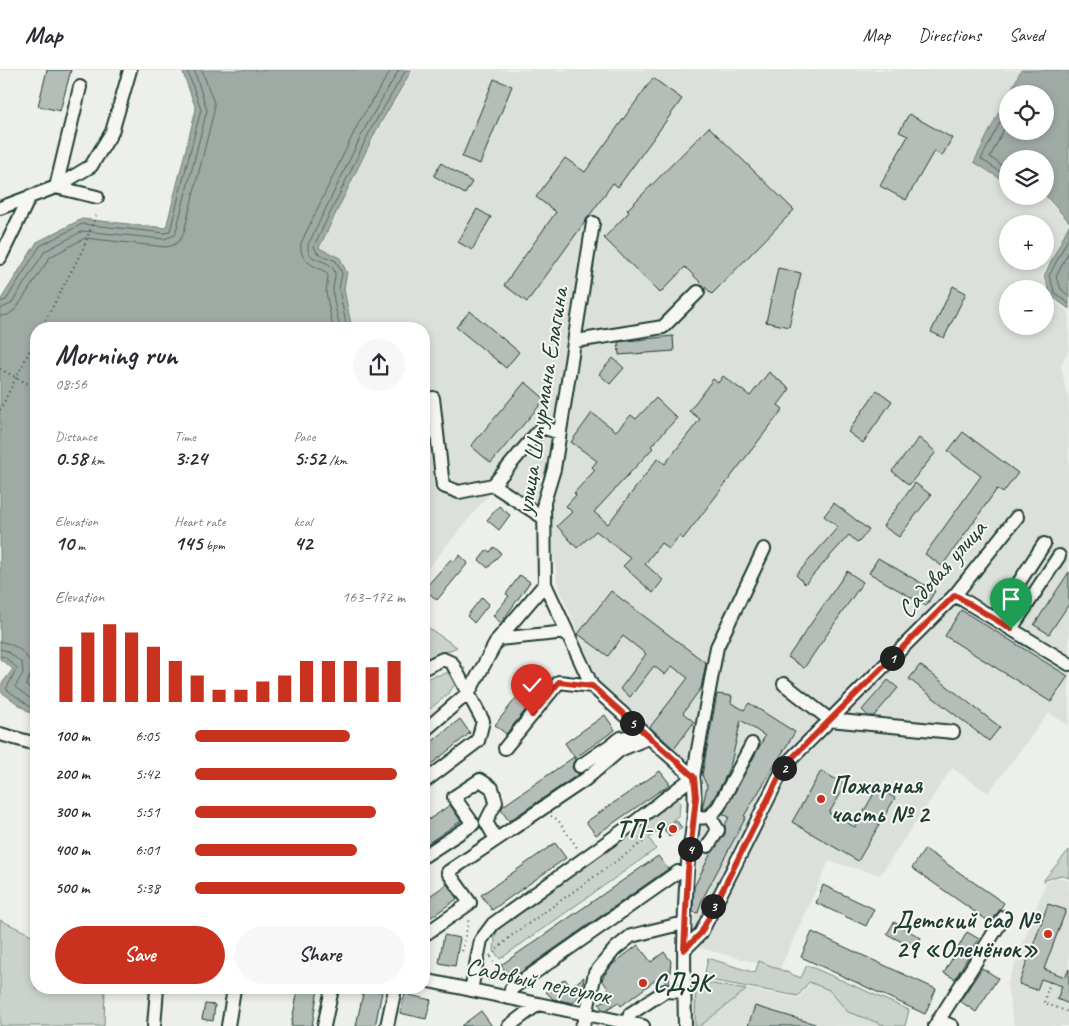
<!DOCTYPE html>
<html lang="en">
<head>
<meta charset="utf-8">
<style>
  :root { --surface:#fff; --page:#f7f7f7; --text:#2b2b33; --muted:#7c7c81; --line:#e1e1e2; --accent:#c8321e }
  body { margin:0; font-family:Caveat,sans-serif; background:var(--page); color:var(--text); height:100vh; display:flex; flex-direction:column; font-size:19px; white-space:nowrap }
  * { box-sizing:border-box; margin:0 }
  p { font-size:16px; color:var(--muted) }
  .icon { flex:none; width:28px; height:28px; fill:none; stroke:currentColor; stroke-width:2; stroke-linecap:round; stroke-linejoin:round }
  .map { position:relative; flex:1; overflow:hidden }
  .sheet { position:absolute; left:30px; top:252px; width:400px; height:672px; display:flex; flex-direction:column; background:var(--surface); border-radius:20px; box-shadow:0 2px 8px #0003 }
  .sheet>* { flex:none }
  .buttons { position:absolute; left:999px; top:15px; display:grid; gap:10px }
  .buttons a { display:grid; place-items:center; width:55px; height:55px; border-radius:50%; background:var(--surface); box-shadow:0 2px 8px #0003; font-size:25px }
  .pin { position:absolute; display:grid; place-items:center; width:42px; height:42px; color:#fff; margin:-51px -21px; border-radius:50% 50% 50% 0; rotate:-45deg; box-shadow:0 0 5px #0007 }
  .pin .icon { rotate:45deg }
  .km { position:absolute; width:25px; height:25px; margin:-12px; border-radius:50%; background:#222; color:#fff; font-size:14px; line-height:25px; text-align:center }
  .round { display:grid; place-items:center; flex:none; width:52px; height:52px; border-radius:26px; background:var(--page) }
  .head { display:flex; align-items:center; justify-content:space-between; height:85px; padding:0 25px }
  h1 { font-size:28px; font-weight:800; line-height:38px }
  .figures { display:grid; grid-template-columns:repeat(3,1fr); gap:8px; height:85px; padding:5px 25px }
  .figures div { display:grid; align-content:center }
  .figures b { font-size:21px; font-weight:800 }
  .figures small { font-size:14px; font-weight:400 }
  .figures p { font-size:14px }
  .chart { height:140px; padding:10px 25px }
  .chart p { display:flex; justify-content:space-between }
  .chart svg { width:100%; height:90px; margin-top:5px; stroke:var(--accent); stroke-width:6 }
  .primary-button { display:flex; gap:10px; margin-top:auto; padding:10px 25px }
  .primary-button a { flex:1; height:58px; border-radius:30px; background:var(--accent); color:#fff; font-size:20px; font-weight:800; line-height:58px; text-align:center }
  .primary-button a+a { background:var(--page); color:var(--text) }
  ul { padding:0 25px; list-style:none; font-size:16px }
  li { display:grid; grid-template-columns:80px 60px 1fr; align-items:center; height:38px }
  li i { height:12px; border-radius:6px; background:var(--accent) }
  header { display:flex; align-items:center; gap:30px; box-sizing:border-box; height:70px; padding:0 25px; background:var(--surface); border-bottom:1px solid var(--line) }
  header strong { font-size:24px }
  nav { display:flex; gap:28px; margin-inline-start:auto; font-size:18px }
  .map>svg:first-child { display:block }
</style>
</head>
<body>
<header>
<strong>Map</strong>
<nav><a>Map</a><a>Directions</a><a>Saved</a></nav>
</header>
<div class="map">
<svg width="1069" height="956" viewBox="0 0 1069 956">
  <rect width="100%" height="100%" fill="#edefea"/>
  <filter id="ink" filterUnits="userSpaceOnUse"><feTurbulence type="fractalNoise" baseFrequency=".02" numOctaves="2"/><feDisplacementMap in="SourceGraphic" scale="10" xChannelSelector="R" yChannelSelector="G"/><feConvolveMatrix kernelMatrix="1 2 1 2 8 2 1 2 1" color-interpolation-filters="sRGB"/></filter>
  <g filter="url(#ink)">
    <path fill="#dce0db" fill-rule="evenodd" d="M 414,0 L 1020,0 L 973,92 L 1007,114 L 1008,126 L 1044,126 L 1069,154 L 1042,206 L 1049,227 L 1069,242 L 1069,279 L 1061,295 L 1066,321 L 1069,327 L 1069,656 L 1049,643 L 988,723 L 952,698 L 880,805 L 829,791 L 780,899 L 692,876 L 702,712 L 599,613 L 557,512 L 551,463 L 491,422 L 424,503 L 424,259 L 353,259 L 345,219 L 349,203 L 340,187 L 320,178 L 377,62 ZM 1008,154 L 1045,154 L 1045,191 L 1008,191 ZM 1008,219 L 1045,219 L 1045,256 L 1008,256 Z
      M 1059,807 L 1069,811 L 1069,956 L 1014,956 L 1007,915 L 1046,812 Z
      M 817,905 L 903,956 L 693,956 L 694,909 L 799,928 Z"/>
    <path fill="#cbd2cc" stroke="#758880" d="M 424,555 L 457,577 L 424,592 Z
      M 465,598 L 449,623 L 424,644 L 424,609 Z
      M 677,727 L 680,733 L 679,745 L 649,768 L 656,779 L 500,889 L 494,881 L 495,867 L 500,854 Z
      M 1069,780 L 1069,808 L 1060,805 L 1043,811 Z
      M 0,850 L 36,867 L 36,919 L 105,919 L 104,956 L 0,956 Z
      M 708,888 L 755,903 L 759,891 L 801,908 L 807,895 L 909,940 L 905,956 L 887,956 L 848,942 L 829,920 L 809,912 L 798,926 L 704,909 Z
      M 696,911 L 746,920 L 700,956 L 695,956 Z"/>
    <path fill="#9faaa4" stroke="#6c7e77" d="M 182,0 L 412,0 L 376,61 L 319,178 L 340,188 L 347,203 L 344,219 L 352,259 L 36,259 L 36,647 L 0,621 L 0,616 L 13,599 L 0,589 L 0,231 L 37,172 L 82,149 L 166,158 L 196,39 Z
      M 1021,0 L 1069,0 L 1069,152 L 1045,125 L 1045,89 L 1008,89 L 1007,113 L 974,92 L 1007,26 L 1008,61 L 1045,61 L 1045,24 L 1009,24 Z
      M 1069,155 L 1069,239 L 1051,226 L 1044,206 Z"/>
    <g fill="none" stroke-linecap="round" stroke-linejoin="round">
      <path stroke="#526961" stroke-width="1" d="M 1008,37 L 981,89 L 1008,107
        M 1008,51 L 990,87 L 1008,100
        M 1069,167 L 1049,206 L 1055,223 L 1069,234
        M 1069,181 L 1056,207 L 1061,219 L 1069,226
        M 0,232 L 6,230 L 40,176 L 82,154 L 165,163 L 170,161 L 201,39 L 187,0
        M 0,239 L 11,234 L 45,181 L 83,161 L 164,169 L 175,165 L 207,40 L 194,0
        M 0,246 L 8,245 L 16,239 L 50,187 L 85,168 L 166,177 C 175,176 181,171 184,162 L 214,41 L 214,33 L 202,0
        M 333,259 L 326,222 L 328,206 L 326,202 C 312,195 299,191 301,173 L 359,52 L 391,0
        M 340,259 C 338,246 333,232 333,220 C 333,212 338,204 332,197 C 323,188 307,192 308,175 L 366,56 L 399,0
        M 347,259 L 339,219 L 342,203 L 336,191 L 317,183 L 314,176 L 371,59 L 406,0
        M 0,572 C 13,572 32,585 31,600 C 31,606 28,610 26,615 L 36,624
        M 0,579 L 7,581 L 22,593 L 23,603 L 15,617 L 36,633
        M 0,586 L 5,587 L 17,598 L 6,619 L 36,641"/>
    </g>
    <path fill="#b4bdb8" stroke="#1f3d34" d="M 47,0 L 71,0 L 60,41 L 38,36 Z
      M 653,8 L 682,29 L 618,117 L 613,113 L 527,232 L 504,215 L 556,142 L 536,127 L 565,88 L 585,102 Z
      M 494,9 L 512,16 L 480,94 L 462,87 Z
      M 909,44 L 952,68 L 942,86 L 934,81 L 906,130 L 880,116 L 908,66 L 899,62 Z
      M 709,57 L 794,140 L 712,224 L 685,197 L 660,223 L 604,168 L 629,142 L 627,140 Z
      M 441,93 L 472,112 L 465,124 L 434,106 Z
      M 477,139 L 491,147 L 472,180 L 458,172 Z
      M 778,198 L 801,203 L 789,257 L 766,252 Z
      M 953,216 L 966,223 L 944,268 L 931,262 Z
      M 470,241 L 519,282 L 506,298 L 456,257 Z
      M 673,266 L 674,281 L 619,285 L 618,272 Z
      M 613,288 L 624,298 L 610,314 L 599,304 Z
      M 769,302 L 790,319 L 778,335 L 783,339 L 683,469 L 679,466 L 669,479 L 661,473 L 645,494 L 663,510 L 653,523 L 623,496 L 631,488 L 596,461 L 577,478 L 557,456 L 572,442 L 566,436 L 576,425 L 574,423 L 595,400 L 592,397 L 597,391 L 571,372 L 592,343 L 616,361 L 631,345 L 636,349 L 656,328 L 677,348 L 651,376 L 653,378 L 594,442 L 608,454 L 658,388 L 665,394 L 700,349 L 689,341 L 713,309 L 718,313 L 723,306 L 750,326 Z
      M 525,312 L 545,329 L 491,393 L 471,376 Z
      M 877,320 L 892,331 L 863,373 L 848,362 Z
      M 963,362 L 1018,403 L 1003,423 L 997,419 L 942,496 L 925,484 L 981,406 L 948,381 Z
      M 919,368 L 936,382 L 909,415 L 892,401 Z
      M 915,413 L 931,425 L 899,467 L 883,456 Z
      M 834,433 L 869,460 L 858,473 L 849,465 L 805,514 L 796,505 L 838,457 L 824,446 Z
      M 499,436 L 510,445 L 499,460 L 487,450 Z
      M 494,477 L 501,483 L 488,498 L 479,490 L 487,480 L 490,482 Z
      M 460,485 L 468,493 L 437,530 L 424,519 L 451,489 L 454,492 Z
      M 878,488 L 935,521 L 926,536 L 869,503 Z
      M 847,501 L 863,512 L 804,598 L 788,587 Z
      M 1069,502 L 1069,534 L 1049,564 L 1034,555 Z
      M 520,505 L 530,512 L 501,553 L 493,546 L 509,526 L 506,524 Z
      M 611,521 L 706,593 L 701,618 L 683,643 L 694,652 L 674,679 L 650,657 L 688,608 L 672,596 L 665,605 L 654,596 L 630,627 L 620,619 L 646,584 L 623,566 L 608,586 L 578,564 Z
      M 482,527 L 489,534 L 474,553 L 467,546 Z
      M 961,540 L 1068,606 L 1051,632 L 945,566 Z
      M 920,595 L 1000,657 L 989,671 L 909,609 Z
      M 888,610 L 898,618 L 874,646 L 868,646 L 862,640 Z
      M 520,623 L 532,632 L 506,664 L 495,655 Z
      M 717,624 L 732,626 L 731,633 L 744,640 L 749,633 L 795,662 L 744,746 L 746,747 L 702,830 L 698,843 L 693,842 L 694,817 L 711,783 L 725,764 L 725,755 L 729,747 L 723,744 L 765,666 L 741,650 L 731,693 L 724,710 L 712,731 L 706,739 L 702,739 L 707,716 L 702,705 Z
      M 605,645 L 615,660 L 575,688 L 565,673 Z
      M 460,649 L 470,663 L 424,700 L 424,678 Z
      M 574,687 L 575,689 L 572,697 L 574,701 L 579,704 L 509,751 L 501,740 L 503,736 Z
      M 660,701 L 670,714 L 596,765 L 586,752 Z
      M 821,701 L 846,715 L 829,743 L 855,757 L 877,718 L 895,728 L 858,791 L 792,752 Z
      M 450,735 L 461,751 L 424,776 L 424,753 Z
      M 676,750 L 682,758 L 669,767 L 664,759 Z
      M 555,773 L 566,788 L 492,840 L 481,825 Z
      M 925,779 L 1004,833 L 991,853 L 912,798 Z
      M 658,786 L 668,799 L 511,909 L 501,895 Z
      M 447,814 L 457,829 L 424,852 L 424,830 Z
      M 823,815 L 874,839 L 866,856 L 816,833 Z
      M 1048,834 L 1066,840 L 1044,899 L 1065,907 L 1069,899 L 1069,934 L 1057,929 L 1062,916 L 1041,909 L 1037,920 L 1019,914 Z
      M 894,852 L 921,868 L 915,879 L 887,864 Z
      M 812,862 L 936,919 L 925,944 L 801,887 Z
      M 967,862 L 979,869 L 955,909 L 944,903 Z
      M 444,865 L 460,868 L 455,896 L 439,893 Z
      M 638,875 L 651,892 L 664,882 L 671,891 L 669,913 L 666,913 L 661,906 L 621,936 L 618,932 L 606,940 L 602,939 L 599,934 L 613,925 L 602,910 L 603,907 L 613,894 Z
      M 982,898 L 998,908 L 976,942 L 960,931 Z
      M 584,907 L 582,923 L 573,933 L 553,929 L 546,922 L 565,909 L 571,917 Z
      M 298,919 L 318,919 L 312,956 L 291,956 Z
      M 364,919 L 382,922 L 375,956 L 356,956 Z
      M 405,924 L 431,930 L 426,949 L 400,943 Z
      M 205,934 L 215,935 L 213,951 L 202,949 Z
      M 755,936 L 815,954 L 815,956 L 748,956 Z
      M 481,941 L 492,956 L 461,956 Z"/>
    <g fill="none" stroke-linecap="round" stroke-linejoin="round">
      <g stroke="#1f3d34" stroke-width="16">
        <path id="minor" d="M 80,17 L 56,117 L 97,127
          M 0,138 L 56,117 L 91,96 L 112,62 L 130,0
          M 593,153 L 554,399 L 544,432 L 545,514 L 592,616 L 693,707
          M 0,188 L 30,126
          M 576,271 L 663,257 L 698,222
          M 433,328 L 443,416 L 459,422 L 493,415
          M 544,448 L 493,415 L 542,357 L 560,363
          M 955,525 L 1069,594
          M 995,549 L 1044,474
          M 1011,559 L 1059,486
          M 498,569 L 567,562
          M 424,598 L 443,589 L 452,593 L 483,651 L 478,671 L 424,712
          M 784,614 L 830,650 L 953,662
          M 424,661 L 469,622 L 498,569 L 545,514
          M 0,664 L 36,674
          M 505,678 L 559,612 L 592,616
          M 580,696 L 621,668 L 627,667 L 639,671
          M 694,748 L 710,747 L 719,736 L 752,674
          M 708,776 L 718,760 L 710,747
          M 424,786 L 473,754 L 454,727 L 480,710 L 492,718 L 496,732 L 486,752 L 496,769
          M 424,865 L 470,833 L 448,802 L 586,709 L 620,680 L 648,668
          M 684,880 L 701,863 L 785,695 L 955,525 L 1017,447
          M 424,910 L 643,956
          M 471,920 L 481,870 L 493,854 L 631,755 L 693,707
          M 510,928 L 511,919 L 678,802 L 687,801
          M 938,950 L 952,956
          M 154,956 L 157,919
          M 228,956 L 234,919
          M 324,956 L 332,919
          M 387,956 L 395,919
          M 509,956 L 538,934
          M 582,956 L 585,950 L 595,903 L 615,879 L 631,866 L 684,853
          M 627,956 L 630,944 L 665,921 L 685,922
          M 685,956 C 684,905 683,854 687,802 C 690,770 698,739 693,707 L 717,577 L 764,479
          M 935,956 L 1004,847"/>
      </g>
      <path stroke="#1f3d34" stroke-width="2" stroke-dasharray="1 4" stroke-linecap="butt" d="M 41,259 L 83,179 L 97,142
        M 0,299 L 36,318
        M 0,340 L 36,268
        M 551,746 L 558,750 L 578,779
        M 458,882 L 462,882 L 469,848
        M 490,886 L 511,866 L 643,772 L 638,765
        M 491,887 L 506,910
        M 1050,912 L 1044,933 L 1069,942"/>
      <use href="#minor" stroke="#f6f6f2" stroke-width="12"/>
    </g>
  </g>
  <g fill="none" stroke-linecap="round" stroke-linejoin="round" filter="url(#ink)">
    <g stroke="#fff" stroke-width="10">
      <path id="route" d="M 532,645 L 559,612 L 592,616 L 694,707 L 696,727 L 688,801 L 684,880 L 701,863 L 785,695 L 955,525 L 1011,559"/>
    </g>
    <use href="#route" stroke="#c8321e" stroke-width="6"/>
  </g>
  <g fill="#c8321e" stroke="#f6f6f2" stroke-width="2">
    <circle cx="821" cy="729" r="5"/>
    <circle cx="673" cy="759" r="5"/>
    <circle cx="1048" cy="864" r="5"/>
    <circle cx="643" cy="913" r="5"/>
  </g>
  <g text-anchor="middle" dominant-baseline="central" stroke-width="4" stroke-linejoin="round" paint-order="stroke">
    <g font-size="25" fill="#1f3d34" stroke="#f6f6f2">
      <text transform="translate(542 331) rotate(-81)">улица Штурмана Елагина</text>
      <text transform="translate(942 499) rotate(-49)">Садовая улица</text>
      <text transform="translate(538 911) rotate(12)">Садовый переулок</text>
    </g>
    <g font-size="25" font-weight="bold" fill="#1f3d34" stroke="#f6f6f2" text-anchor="start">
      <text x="831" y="715">Пожарная<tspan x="831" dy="29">часть № 2</tspan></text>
      <text x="663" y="759" text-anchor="end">ТП-9</text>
      <text x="1038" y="850" text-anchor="end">Детский сад №<tspan x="1038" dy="29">29 «Оленёнок»</tspan></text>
      <text x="653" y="913">СДЭК</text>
    </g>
  </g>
</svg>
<div class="buttons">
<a><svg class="icon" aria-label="locate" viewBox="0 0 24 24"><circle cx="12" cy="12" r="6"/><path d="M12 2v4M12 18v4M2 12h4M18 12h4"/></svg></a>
<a><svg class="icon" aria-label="layers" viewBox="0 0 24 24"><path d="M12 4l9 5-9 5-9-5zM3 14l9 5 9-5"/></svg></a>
<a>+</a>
<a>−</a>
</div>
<div class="pin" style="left:1011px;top:559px;background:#1e9e55"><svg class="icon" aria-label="arrive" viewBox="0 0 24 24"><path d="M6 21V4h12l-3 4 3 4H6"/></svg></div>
<div class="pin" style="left:532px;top:645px;background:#d93025"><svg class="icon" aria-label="check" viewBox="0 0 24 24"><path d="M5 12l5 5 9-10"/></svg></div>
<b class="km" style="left:892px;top:588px">1</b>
<b class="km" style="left:784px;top:698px">2</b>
<b class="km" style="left:713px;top:836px">3</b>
<b class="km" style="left:690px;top:779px">4</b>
<b class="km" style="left:632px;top:653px">5</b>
<section class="sheet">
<div class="head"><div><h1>Morning run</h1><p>08:56</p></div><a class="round"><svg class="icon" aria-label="share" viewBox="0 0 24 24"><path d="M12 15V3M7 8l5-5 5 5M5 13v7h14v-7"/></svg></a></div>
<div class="figures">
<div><p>Distance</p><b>0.58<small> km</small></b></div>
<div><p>Time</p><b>3:24</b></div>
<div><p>Pace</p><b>5:52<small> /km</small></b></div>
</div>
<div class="figures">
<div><p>Elevation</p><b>10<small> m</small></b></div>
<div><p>Heart rate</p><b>145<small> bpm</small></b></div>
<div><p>kcal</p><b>42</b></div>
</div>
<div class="chart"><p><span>Elevation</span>163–172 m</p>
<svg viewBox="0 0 160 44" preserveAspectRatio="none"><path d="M5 44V17M15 44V10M25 44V6M35 44V10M45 44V17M55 44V24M65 44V31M75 44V38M85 44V38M95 44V34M105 44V31M115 44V24M125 44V24M135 44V24M145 44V27M155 44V24"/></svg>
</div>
<ul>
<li><b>100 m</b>6:05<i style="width:74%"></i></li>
<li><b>200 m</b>5:42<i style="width:96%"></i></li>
<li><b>300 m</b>5:51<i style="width:86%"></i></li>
<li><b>400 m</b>6:01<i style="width:77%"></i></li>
<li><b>500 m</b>5:38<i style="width:100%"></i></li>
</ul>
<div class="primary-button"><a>Save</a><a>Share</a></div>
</section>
</div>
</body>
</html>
